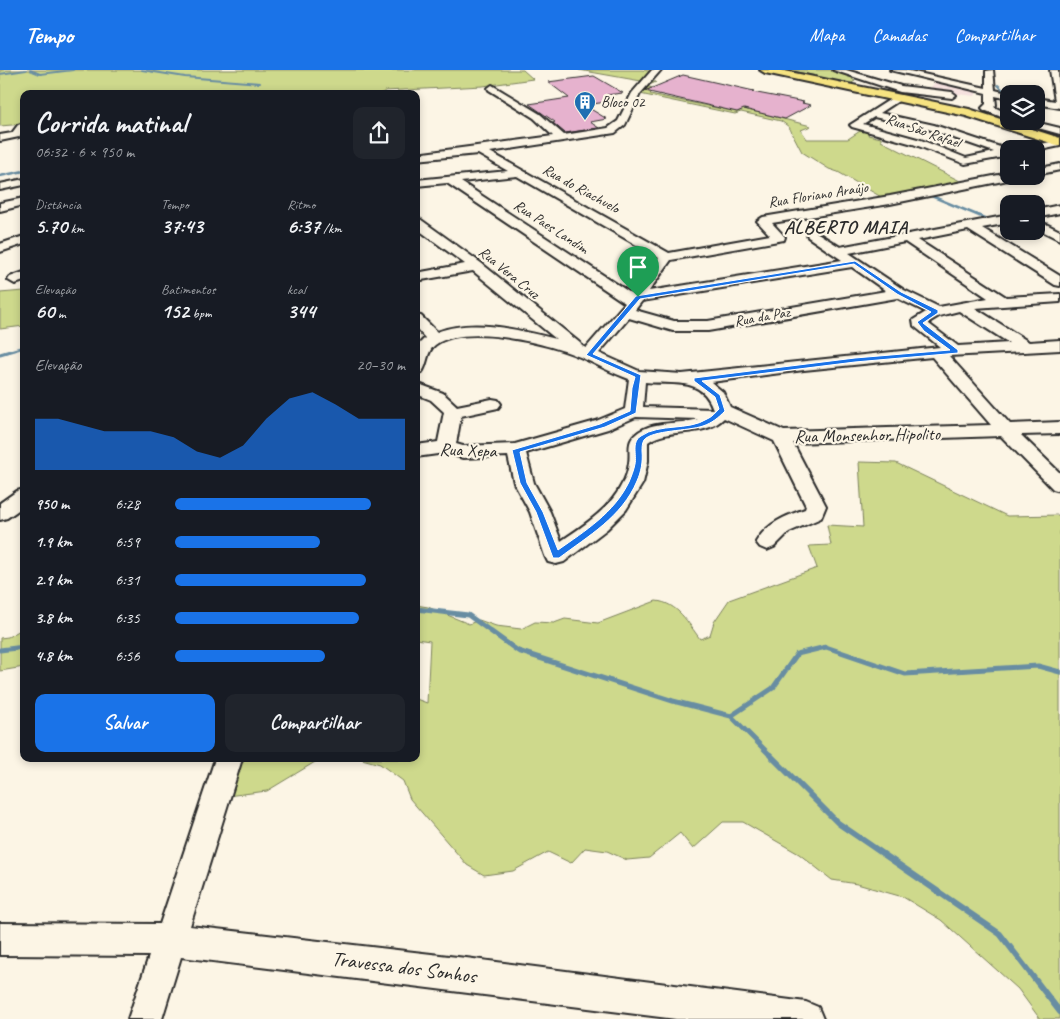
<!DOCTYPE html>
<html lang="pt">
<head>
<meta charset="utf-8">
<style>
  :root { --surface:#171b24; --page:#20242c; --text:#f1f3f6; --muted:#9ea1a6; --accent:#1a73e8 }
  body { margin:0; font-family:Caveat,sans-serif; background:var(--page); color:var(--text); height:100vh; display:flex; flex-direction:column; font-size:19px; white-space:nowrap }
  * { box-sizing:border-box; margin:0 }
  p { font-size:16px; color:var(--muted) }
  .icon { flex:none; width:28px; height:28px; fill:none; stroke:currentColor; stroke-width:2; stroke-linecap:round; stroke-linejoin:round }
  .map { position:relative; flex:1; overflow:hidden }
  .drawer { position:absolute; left:20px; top:20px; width:400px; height:672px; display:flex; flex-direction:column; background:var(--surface); border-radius:10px; box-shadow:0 2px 8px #0003 }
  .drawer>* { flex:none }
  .buttons { position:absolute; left:1000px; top:15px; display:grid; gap:10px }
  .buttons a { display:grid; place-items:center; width:45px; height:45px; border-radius:10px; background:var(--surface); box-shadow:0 2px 8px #0003; font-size:25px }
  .pin { position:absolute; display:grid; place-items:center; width:42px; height:42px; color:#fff; margin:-51px -21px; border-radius:50% 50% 50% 0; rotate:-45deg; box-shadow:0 0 5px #0007 }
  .pin .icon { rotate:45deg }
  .round { display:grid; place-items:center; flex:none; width:52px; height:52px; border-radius:10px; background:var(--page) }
  .head { display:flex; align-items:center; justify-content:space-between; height:85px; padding:0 15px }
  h1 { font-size:28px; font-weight:700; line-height:38px }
  .stats { display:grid; grid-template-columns:repeat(3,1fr); gap:8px; height:85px; padding:5px 15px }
  .stats div { display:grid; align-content:center }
  .stats b { font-size:21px; font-weight:700 }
  .stats small { font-size:14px; font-weight:400 }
  .stats p { font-size:14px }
  .chart { height:140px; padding:10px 15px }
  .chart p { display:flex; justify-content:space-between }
  .chart svg { width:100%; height:90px; margin-top:5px; fill:var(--accent); opacity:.7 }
  .cta { display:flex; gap:10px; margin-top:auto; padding:10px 15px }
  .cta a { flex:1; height:58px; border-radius:10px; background:var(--accent); color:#fff; font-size:20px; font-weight:700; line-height:58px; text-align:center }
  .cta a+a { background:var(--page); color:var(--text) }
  ul { padding:0 15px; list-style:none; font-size:16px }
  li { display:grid; grid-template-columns:80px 60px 1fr; align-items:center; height:38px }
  li i { height:12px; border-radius:6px; background:var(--accent) }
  header { display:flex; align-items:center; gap:30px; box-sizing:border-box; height:70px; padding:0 25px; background:var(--accent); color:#fff }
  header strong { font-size:24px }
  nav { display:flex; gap:28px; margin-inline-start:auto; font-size:18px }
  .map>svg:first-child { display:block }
</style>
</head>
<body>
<header>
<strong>Tempo</strong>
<nav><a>Mapa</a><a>Camadas</a><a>Compartilhar</a></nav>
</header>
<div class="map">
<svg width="1060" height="949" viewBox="0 0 1060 949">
  <rect width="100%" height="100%" fill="#fcf5e5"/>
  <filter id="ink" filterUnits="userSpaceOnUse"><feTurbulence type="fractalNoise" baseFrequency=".02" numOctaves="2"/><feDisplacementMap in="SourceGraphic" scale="10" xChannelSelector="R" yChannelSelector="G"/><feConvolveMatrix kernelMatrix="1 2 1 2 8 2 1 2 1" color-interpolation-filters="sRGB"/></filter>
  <g filter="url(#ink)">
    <path fill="#f5e1de" d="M 936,11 L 978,20 L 975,26 L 928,21 Z"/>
    <path fill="#ced98c" stroke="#7c825c" d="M 0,0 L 523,0 L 533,9 L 483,16 L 385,21 L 380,24 L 24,24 L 24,54 L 0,56 Z
      M 579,0 L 642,0 L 650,1 L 641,11 Z
      M 790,0 L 833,0 L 856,7 L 852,9 L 855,11 L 850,14 Z
      M 650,12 L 656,12 L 647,16 L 652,18 L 646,20 L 652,22 L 650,24 L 737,42 L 744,39 L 811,56 L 801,60 L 807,69 L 848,69 L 860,61 L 870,62 L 868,65 L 881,68 L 881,71 L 964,113 L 883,128 L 838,102 L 829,99 L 802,82 L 789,57 L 781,51 L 741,42 L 735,44 L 640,24 Z
      M 24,221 L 24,256 L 0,259 L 0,223 Z
      M 859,392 L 896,393 L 1007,446 L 1060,445 L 1060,949 L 1040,949 L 1018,919 L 941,850 L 903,827 L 857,814 L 832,810 L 799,784 L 743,752 L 723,752 L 693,779 L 680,763 L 649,788 L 627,790 L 607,781 L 585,778 L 571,793 L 548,782 L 513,801 L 484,805 L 467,795 L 410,729 L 403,711 L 380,694 L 362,689 L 416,689 L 416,629 L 427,633 L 430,571 L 416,569 L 416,535 L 428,537 L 469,554 L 479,550 L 496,556 L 521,559 L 535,552 L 554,553 L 565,549 L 598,553 L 656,531 C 678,533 688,553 700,569 L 710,565 L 714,552 L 729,530 L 817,498 L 809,476 L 831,475 L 827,455 L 863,457 Z
      M 24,558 L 24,597 L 0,601 L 0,568 L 8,567 Z
      M 238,689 L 320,689 L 267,721 L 227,726 Z"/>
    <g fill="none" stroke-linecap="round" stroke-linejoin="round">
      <path stroke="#688da2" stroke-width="2" d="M 30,0 L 40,4 L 73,0
        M 142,0 L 185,7 L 260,13
        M 0,4 L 26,0
        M 998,15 L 1007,24"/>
      <path stroke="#688da2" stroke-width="2.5" d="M 0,106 L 24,101
        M 917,120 L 989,150
        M 1033,161 L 1039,163"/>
      <path stroke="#688da2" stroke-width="3" d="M 0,284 L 24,277"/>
      <path stroke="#688da2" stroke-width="5" d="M 416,539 L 468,545 L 518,581 L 673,631 L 731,646 L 773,618 L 797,584 L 826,577 L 905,604 L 1038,596 L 1060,602
        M 0,580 L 24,577
        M 731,646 L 771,686"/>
      <path stroke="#688da2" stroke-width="6" d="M 770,685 L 838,753 L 1000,864 L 1060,942"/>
    </g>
    <path fill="#e6b2ce" stroke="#2b2b2b" d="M 683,5 L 754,21 L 752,22 L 804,32 L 802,33 L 811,35 L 785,49 L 744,39 L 737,42 L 645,21 Z
      M 594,6 L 623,23 L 606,25 L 615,31 L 584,35 L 607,49 L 590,52 L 599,58 L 565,63 L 553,53 L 555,52 L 529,34 L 569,28 L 548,12 Z"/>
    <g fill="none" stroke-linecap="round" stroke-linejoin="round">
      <g stroke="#2b2b2b" stroke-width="4">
        <path id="minor" d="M 652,0 L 661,0 L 640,24 L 625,55 L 615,63 L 490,82 L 669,183 L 770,165 L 757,151 L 763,147 L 890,126 L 1009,103 L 1009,106 L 1018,106 L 1013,109 L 890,134 L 772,153 L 785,167 L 784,170 L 671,190 L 649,221 L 842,190 L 808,167 L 807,164 L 808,161 L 813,160 L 840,177 L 1009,145 L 1009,153 L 982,158 L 1060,206 L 1060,216 L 1055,215 L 968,160 L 918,170 L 1006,227 L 1060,224 L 1060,232 L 975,238 L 1029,272 L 1060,270 L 1060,280 L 949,286 L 1010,354 L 1060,352 L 1060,364 L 1021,365 L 1060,403 L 1060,421 L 1053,419 L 1001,366 L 793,373 L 826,436 L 821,448 L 789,462 L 774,477 L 767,480 L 760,477 L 756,472 C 767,453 786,446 805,439 L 806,436 L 774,371 L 724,348 C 703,369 671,356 648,372 L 648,391 L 643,413 L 626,440 L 607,459 L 564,492 L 556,494 L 548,492 L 545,486 L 530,442 L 514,413 L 508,386 L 463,388 L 445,383 L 416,387 L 416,375 L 438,372 L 444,342 L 431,330 L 416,324 L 416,313 L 443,323 L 457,336 L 492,329 L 498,330 L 501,334 L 498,338 L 461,346 L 456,374 L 463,376 L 515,374 L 596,351 L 625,339 L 629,309 C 612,303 596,294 580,287 C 548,273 464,253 435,275 C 426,282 428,294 422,302 L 416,304 L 416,277 L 425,268 L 416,258 L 416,245 L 421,246 L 437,262 C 474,248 519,260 556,269 L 473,201 L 416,211 L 416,203 L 465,194 L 416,158 L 416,148 L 420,149 L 481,193 L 580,273 L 582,276 L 586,278 L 625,233 L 447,113 L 416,116 L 416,110 L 508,101 L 478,84 L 416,90 L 416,84 L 553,66 L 534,48 L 489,20 L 488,18 L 492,15 L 540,44 L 564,65 L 608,58 L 618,51 L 632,23 ZM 517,106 L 659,188 L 632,224 L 461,112 ZM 905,172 L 988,228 L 939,237 L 904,220 L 849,183 ZM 852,197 L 886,221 L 708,251 L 674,251 L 635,240 L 642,231 ZM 897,228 L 926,242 L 913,250 L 914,256 L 940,277 L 682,304 L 639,301 L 599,283 L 629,248 L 673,261 L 708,261 ZM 959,241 L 1009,273 L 958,276 L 929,254 L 929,252 L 939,246 ZM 932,287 L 991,355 L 784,361 L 730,337 L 723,322 L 711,312 L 804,300 ZM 645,312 C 673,315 702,306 713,339 L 643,337 ZM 636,347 L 698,349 C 679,355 652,350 636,364 C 626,372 631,382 629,393 C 628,400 626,408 622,414 C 610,439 583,456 561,471 L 550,442 L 534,413 L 526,383 L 608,359 Z
          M 833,0 L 846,0 L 901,16 L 952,22 L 956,25 L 952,28 L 900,22 Z
          M 890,0 L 905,0 L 986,18 L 986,1 L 993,0 L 995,20 L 1011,24 L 1009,24 L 1009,29 L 995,26 L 996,35 L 994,37 L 1009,44 L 1009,50 L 984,40 L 982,38 L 986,34 L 986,23 Z
          M 1050,0 L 1058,0 L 1060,38 L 1036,34 L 1036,28 L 1055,31 Z
          M 897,25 L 902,28 L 900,30 L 880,43 L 934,55 L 1009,80 L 1009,86 L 965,94 L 913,74 L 852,57 L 850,55 ZM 874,47 L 928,59 L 994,82 L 966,88 L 921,70 L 863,54 Z
          M 1013,51 L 1031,51 L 1060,58 L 1060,64 Z
          M 21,54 L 24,55 L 24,60 L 19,67 L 0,71 L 0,65 L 12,63 L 18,55 Z
          M 1060,70 L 1060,76 L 1036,81 L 1036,79 L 1026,79 L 1027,77 Z
          M 1060,94 L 1060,100 L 1036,105 L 1036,99 Z
          M 24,109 L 24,115 L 0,120 L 0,114 Z
          M 24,128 L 24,135 L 0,141 L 0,133 Z
          M 1060,135 L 1060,143 L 1036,148 L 1036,140 Z
          M 1036,149 L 1060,161 L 1060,170 L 1036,158 Z
          M 24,166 L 24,174 L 0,182 L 0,174 Z
          M 24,202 L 24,211 L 15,214 L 8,210 L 10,207 Z
          M 24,419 L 24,436 L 7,448 L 0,450 L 0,433 L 17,421 Z
          M 215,689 L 242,689 L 190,856 L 466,888 L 806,932 L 818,937 L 823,949 L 676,949 L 181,887 L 162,949 L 128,949 L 149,886 L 0,885 L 0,853 L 160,854 Z"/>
      </g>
      <g stroke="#2b2b2b" stroke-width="4">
        <path id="major" d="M 760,0 L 780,0 L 969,39 L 1060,68 L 1060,76 L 966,46 L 765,3 Z"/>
      </g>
      <use href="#minor" fill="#fcf5e5" fill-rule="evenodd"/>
      <use href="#major" fill="#f6e381" fill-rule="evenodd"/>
    </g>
  </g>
  <path fill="#1a73e8" stroke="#fff" fill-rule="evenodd" d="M 855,191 L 901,222 L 938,240 L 938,243 L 923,253 L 958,280 L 958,283 L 855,292 L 702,311 L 720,325 L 725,341 C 718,348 712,353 703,356 C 689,361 652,360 644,370 C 642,373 642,378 642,381 C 643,392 641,402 637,411 C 622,447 588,466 559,488 L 553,488 L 536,442 L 520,413 L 512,380 L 600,354 L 630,341 L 632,318 L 635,307 L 586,285 L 636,226 ZM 854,194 L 897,224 L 931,242 L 917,252 L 924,261 L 950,280 L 855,288 L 694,308 L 694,311 L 715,327 L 719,339 C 715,343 712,347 707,349 C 688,361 660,353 641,366 C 631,372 637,385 635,394 C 634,400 631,407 629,412 C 614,443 585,461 558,480 L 543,442 L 527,413 L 520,382 L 605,357 L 636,343 L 641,305 L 593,284 L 640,229 Z"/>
  <defs>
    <g id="building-pin" transform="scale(1.125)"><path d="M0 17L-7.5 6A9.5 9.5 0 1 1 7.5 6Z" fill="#1f6fb2" stroke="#fcf5e5"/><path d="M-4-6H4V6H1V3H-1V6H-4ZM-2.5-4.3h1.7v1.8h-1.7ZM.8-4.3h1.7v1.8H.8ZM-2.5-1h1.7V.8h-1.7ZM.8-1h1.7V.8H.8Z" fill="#fff"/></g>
  </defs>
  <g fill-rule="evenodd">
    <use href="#building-pin" x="585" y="32"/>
  </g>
  <g text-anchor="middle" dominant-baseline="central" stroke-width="4.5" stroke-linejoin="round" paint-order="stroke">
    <g font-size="15" fill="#2b2b2b" stroke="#fcf5e5" text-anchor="start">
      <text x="601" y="32">Bloco 02</text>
    </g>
    <g font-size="15" fill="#2b2b2b" stroke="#fcf5e5">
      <text transform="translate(923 61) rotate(19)">Rua São Rafael</text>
      <text transform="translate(581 119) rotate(29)">Rua do Riachuelo</text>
      <text transform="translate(818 125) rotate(-9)">Rua Floriano Araújo</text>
      <text transform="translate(551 157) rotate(33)">Rua Paes Landim</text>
      <text transform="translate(509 203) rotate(39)">Rua Vera Cruz</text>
      <text transform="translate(762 247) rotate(-10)">Rua da Paz</text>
    </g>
    <g font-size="18" fill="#2b2b2b" stroke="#fcf5e5">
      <text transform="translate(867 365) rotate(-1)">Rua Monsenhor Hipolito</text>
      <text transform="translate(468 380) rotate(2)">Rua Xepa</text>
    </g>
    <g font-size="19" font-weight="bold" letter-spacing="1" fill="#2b2b2b" stroke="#fcf5e5">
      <text x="846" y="157">ALBERTO MAIA</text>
    </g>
    <g font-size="21" fill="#2b2b2b" stroke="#fcf5e5">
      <text transform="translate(404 897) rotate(7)">Travessa dos Sonhos</text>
    </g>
  </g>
</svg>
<div class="buttons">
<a><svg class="icon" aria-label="layers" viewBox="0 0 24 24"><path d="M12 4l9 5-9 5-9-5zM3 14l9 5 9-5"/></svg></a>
<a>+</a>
<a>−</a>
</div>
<div class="pin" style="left:638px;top:227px;background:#1e9e55"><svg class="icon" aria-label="arrive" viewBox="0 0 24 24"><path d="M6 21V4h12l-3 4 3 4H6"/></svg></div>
<section class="drawer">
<div class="head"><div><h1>Corrida matinal</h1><p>06:32 · 6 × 950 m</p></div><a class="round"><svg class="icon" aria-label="share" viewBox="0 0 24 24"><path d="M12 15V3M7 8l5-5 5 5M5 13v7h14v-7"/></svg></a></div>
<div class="stats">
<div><p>Distância</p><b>5.70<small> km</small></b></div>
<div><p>Tempo</p><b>37:43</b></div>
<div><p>Ritmo</p><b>6:37<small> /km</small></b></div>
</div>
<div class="stats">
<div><p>Elevação</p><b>60<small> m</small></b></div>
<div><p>Batimentos</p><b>152<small> bpm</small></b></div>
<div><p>kcal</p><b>344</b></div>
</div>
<div class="chart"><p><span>Elevação</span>20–30 m</p>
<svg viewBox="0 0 160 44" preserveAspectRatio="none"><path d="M0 44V19L10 19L20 22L30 25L40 25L50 25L60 28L70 35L80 38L90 32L100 19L110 9L120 6L130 12L140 19L150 19L160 19V44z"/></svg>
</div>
<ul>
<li><b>950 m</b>6:28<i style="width:85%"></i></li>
<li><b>1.9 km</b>6:59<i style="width:63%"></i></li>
<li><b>2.9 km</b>6:31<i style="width:83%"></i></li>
<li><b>3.8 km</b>6:35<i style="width:80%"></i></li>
<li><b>4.8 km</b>6:56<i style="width:65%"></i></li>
</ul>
<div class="cta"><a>Salvar</a><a>Compartilhar</a></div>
</section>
</div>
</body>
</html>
